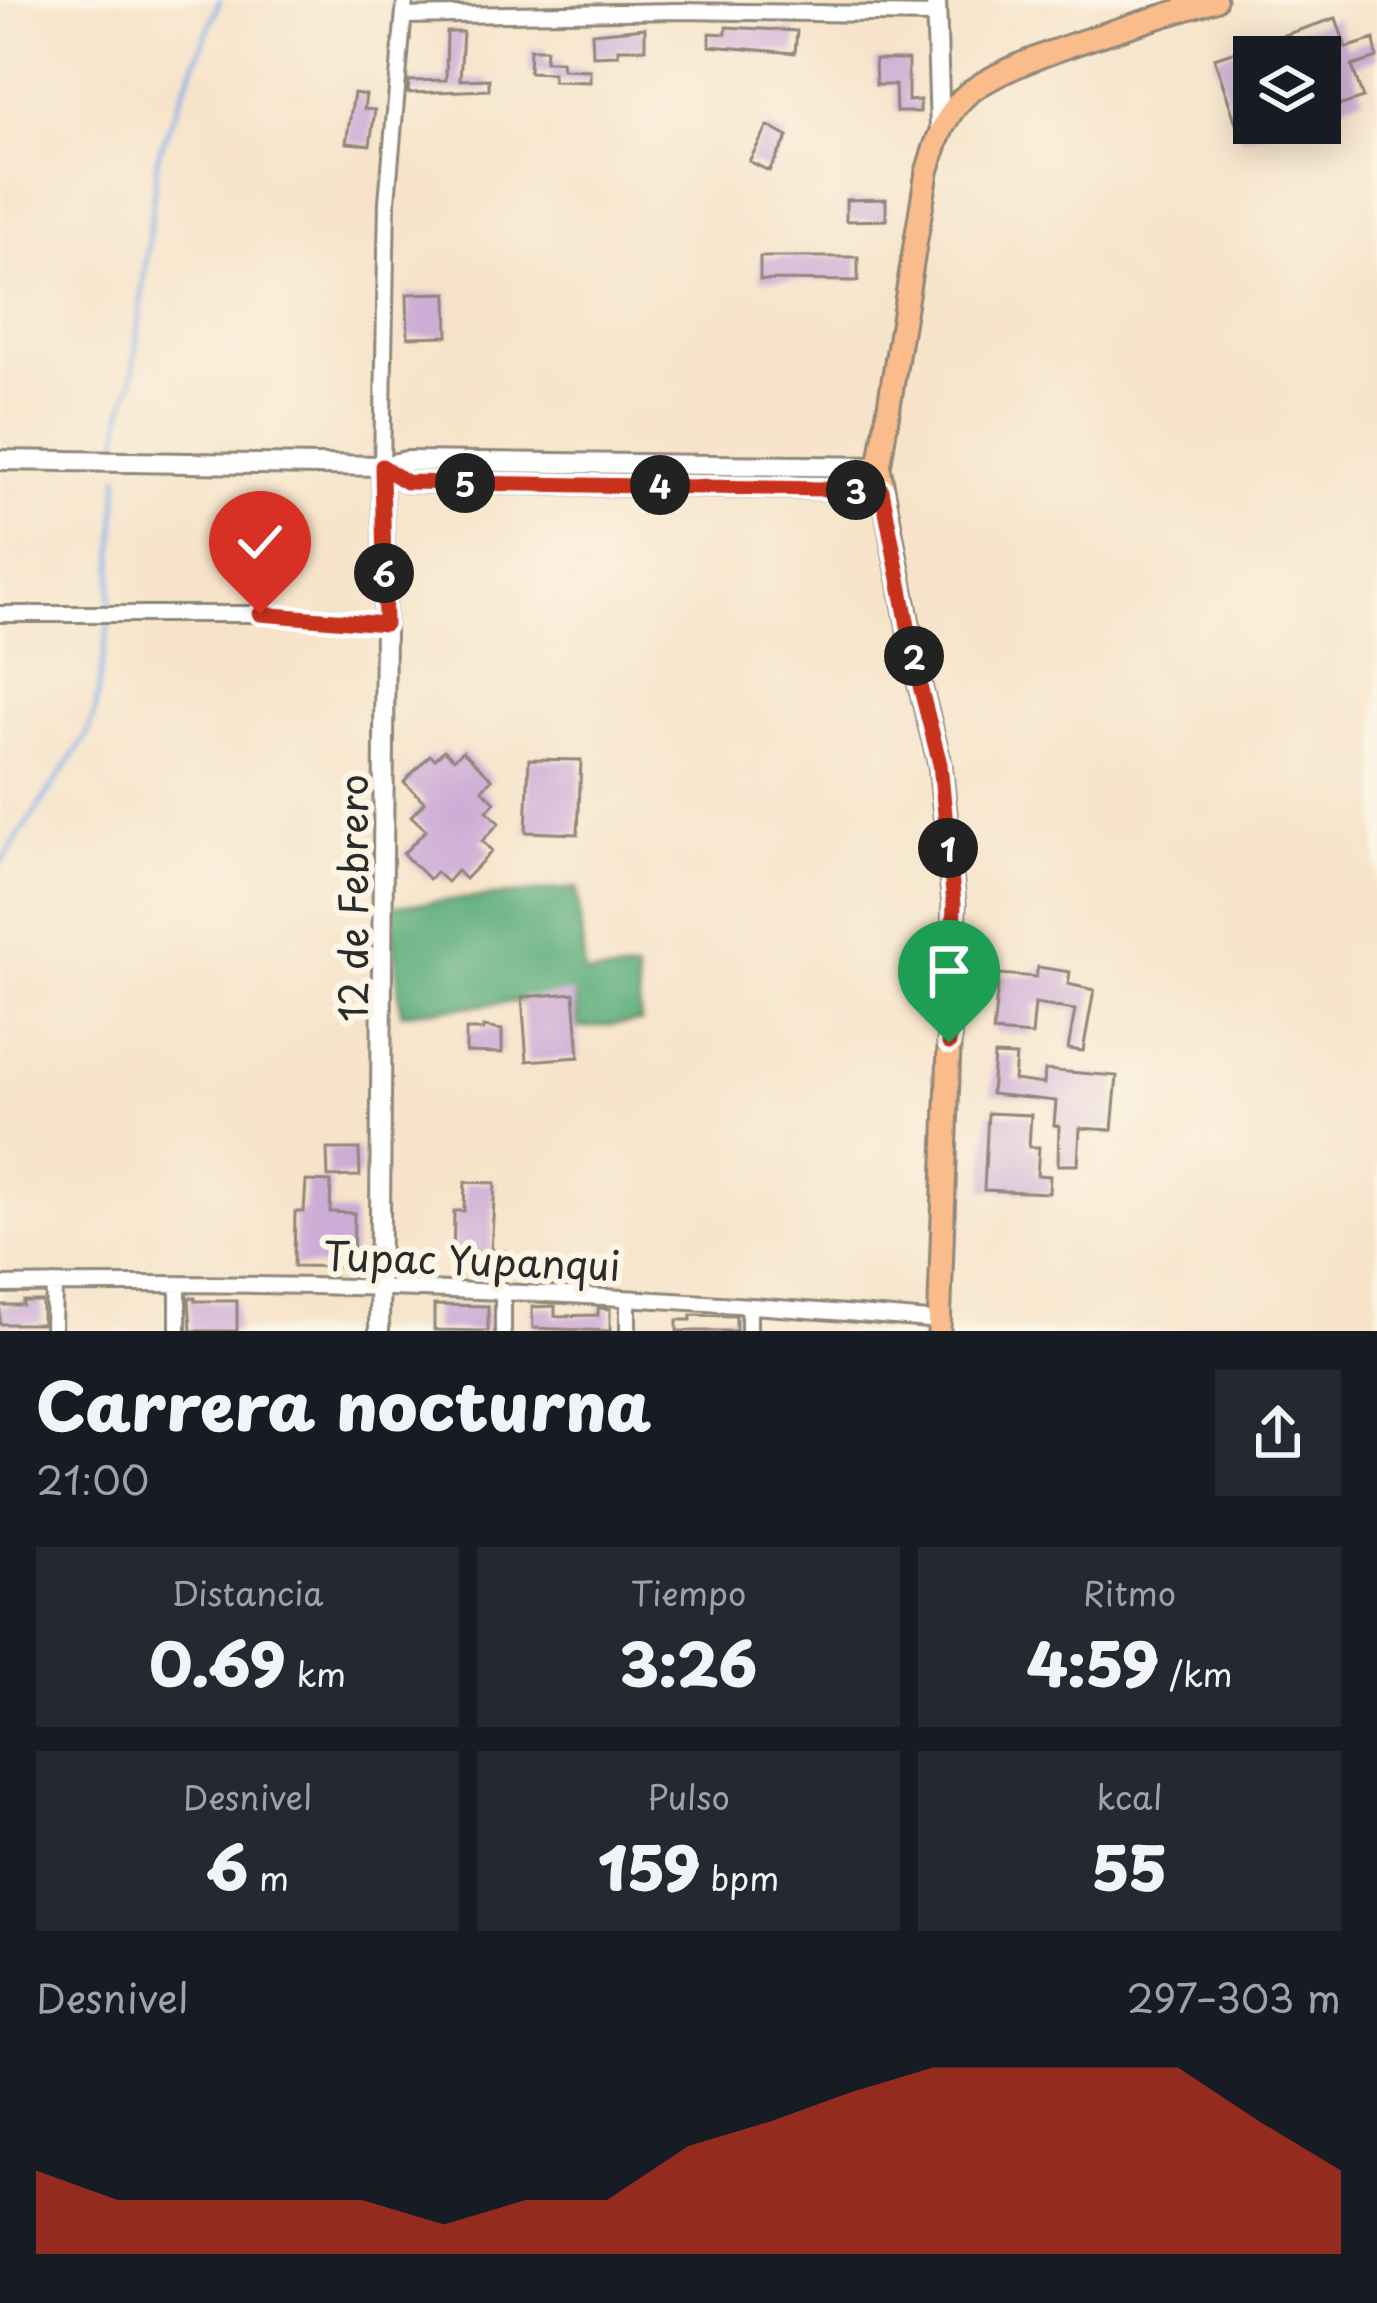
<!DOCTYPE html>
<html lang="es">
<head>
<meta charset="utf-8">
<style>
  :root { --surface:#171b24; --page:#242831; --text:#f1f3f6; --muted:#9ea1a6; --accent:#c8321e }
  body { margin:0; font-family:"Playpen Sans",sans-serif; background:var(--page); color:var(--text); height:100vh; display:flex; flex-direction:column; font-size:45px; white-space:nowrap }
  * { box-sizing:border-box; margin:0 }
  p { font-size:39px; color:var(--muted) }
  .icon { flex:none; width:66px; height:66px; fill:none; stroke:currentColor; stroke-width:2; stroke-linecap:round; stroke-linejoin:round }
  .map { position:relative; height:1331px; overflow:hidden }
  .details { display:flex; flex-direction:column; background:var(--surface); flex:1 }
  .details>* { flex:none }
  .fabs { position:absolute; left:1233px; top:36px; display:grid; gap:24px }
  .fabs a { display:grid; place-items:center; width:108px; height:108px; border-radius:0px; background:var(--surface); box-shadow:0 6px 30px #0003; font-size:60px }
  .pin { position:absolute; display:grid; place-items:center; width:102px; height:102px; color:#fff; margin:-123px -51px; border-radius:50% 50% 50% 0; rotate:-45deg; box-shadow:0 0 12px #0007 }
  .pin .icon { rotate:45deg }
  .km { position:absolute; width:60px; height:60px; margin:-30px; border-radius:50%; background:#222; color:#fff; font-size:33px; line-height:60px; text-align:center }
  .round { display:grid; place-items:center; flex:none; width:126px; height:126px; border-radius:0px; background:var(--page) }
  .headline { display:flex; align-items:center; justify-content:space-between; height:204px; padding:0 36px }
  h1 { font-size:66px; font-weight:800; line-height:90px }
  .metrics { display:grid; grid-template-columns:repeat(3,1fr); gap:18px; height:204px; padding:12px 36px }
  .metrics div { display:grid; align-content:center; border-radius:0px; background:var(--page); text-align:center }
  .metrics b { font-size:60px; font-weight:800 }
  .metrics small { font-size:33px; font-weight:400 }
  .metrics p { font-size:33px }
  .chart { height:336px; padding:24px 36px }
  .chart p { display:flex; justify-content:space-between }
  .chart svg { width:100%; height:216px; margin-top:12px; fill:var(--accent); opacity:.7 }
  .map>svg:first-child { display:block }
</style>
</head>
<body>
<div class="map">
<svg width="1377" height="1331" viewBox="0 0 1377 1331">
  <rect width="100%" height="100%" fill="#fcf5e5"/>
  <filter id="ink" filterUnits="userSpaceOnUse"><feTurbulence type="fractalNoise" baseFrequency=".00833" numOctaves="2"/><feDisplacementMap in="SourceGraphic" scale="24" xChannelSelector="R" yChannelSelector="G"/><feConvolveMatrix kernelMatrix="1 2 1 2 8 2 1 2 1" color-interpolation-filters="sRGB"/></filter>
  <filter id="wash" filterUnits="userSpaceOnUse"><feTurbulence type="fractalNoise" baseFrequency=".004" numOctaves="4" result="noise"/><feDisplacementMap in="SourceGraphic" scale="48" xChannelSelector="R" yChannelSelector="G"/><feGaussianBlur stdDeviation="2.7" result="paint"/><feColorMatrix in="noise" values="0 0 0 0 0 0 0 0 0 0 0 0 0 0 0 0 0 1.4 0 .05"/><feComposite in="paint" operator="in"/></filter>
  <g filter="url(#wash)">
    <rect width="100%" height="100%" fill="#f6e3c9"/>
    <path fill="#5aac79" stroke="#426c52" stroke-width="3" d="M 577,888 L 585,975 L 636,971 L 641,1022 L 579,1028 L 575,996 L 401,1013 L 390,906 Z"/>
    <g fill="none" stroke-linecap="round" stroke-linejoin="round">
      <path stroke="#7aade6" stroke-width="4.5" d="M 118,449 L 122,414 L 132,382 L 158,155 L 220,0
        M 110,608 L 119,476
        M 0,864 L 86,737 L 95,712 L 109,620"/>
    </g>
    <g id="blocks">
      <path fill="#cdacd6" d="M 1336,18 L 1346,48 L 1374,39 L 1377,58 L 1352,66 L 1363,98 L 1320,112 L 1320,57 L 1254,57 L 1254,123 L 1281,125 L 1241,138 L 1214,58 Z
        M 726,27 L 797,31 L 795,53 L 710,46 L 710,33 L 726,34 Z
        M 645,28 L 645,49 L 618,49 L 618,55 L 593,56 L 592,33 Z
        M 447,32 L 463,32 L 460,80 L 489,79 L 489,90 L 408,93 L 409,81 L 446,80 Z
        M 530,49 L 546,49 L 545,61 L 561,61 L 562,69 L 590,70 L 590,82 L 553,81 L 553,73 L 529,72 Z
        M 875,60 L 908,60 L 908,101 L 920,100 L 920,112 L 896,112 L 895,85 L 876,85 Z
        M 354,93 L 366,95 L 364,109 L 375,110 L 370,145 L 346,143 Z
        M 768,126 L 788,137 L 769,171 L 749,161 Z
        M 886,199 L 886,220 L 846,221 L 846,200 Z
        M 760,257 L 858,257 L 858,281 L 760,280 Z
        M 447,293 L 448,336 L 408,337 L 407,294 Z
        M 444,750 L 454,759 L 463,751 L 492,779 L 482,789 L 495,802 L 487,811 L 499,823 L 482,841 L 492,851 L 465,879 L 457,871 L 447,882 L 436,872 L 429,879 L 403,854 L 426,830 L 411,816 L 425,802 L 404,782 L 430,755 L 435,759 Z
        M 529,759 L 581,760 L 578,834 L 526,832 Z
        M 1038,967 L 1070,972 L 1068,984 L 1094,990 L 1083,1051 L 1068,1049 L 1075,1010 L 1035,1004 L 1032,1035 L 993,1032 L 999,974 L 1036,977 Z
        M 574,993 L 579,1057 L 527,1061 L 522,997 Z
        M 483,1027 L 502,1030 L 502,1053 L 466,1052 L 466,1030 L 483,1030 Z
        M 994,1055 L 1016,1056 L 1014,1080 L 1044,1084 L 1045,1070 L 1117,1076 L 1112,1130 L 1080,1128 L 1078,1165 L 1058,1165 L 1059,1126 L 1054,1125 L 1056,1101 L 991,1094 Z
        M 988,1113 L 1031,1115 L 1029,1147 L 1039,1147 L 1037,1175 L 1050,1176 L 1049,1193 L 984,1190 Z
        M 327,1149 L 359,1149 L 360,1176 L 328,1177 Z
        M 306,1181 L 331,1182 L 330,1212 L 354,1213 L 353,1267 L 294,1266 L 295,1212 L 304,1212 Z
        M 465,1182 L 495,1183 L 491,1251 L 507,1251 L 507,1277 L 453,1274 L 454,1211 L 464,1211 Z
        M 189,1298 L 195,1298 L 195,1301 L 237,1301 L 237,1331 L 191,1331 Z
        M 23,1301 L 42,1301 L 42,1324 L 0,1324 L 0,1305 L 23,1305 Z
        M 434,1305 L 488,1306 L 488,1331 L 434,1330 Z
        M 555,1306 L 555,1316 L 598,1315 L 598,1308 L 610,1309 L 610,1331 L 533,1328 L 532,1307 Z
        M 691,1315 L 736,1316 L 736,1331 L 677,1331 L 677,1320 L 691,1320 Z"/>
    </g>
  </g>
  <g filter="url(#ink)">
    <use href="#blocks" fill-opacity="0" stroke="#90877a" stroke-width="3"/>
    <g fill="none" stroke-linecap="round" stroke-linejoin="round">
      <g stroke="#90877a" stroke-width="20">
        <path id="minor" d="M 404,16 L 678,11 L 936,15
          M 382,466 L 387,201 L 405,0
          M 0,614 L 260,614 L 385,624
          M 0,1285 C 314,1280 627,1293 940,1321
          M 503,1290 L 503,1331
          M 53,1331 L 54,1284
          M 178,1331 L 178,1285
          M 628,1331 L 628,1299
          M 749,1331 L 749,1306"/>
      </g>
      <g stroke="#90877a" stroke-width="24">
        <path id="tertiary" d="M 936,0 L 940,131
          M 0,460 L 382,466 L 406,461 L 879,467
          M 382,466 L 406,482 L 882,490
          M 379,1331 L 385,624 L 382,466"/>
      </g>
      <g stroke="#90877a" stroke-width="27">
        <path id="primary" d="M 939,1331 L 954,904 L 940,764 L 918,678 L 879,467 L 927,172 C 935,145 943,118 963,98 C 1002,59 1156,19 1215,0"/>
      </g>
      <use href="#minor" stroke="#fff" stroke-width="14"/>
      <use href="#tertiary" stroke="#fff" stroke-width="18"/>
      <use href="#primary" stroke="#fabc8b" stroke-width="21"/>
    </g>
  </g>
  <g fill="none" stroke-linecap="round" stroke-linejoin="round" filter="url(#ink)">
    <g stroke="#fff" stroke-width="24">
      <path id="route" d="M 260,614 L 385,624 L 382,466 L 406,482 L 882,490 L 918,678 L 940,764 L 954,904 L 949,1043"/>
    </g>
    <use href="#route" stroke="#c8321e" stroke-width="15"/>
  </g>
  <g text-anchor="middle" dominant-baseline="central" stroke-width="12" stroke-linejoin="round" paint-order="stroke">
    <g font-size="39" fill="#2b2b2b" stroke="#fcf5e5">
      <text transform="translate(351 898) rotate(-90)">12 de Febrero</text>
      <text transform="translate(472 1259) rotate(2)">Tupac Yupanqui</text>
    </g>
  </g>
</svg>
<div class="fabs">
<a><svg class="icon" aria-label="layers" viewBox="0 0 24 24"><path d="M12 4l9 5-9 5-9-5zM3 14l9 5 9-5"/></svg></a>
</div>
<div class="pin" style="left:949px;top:1043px;background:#1e9e55"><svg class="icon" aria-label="arrive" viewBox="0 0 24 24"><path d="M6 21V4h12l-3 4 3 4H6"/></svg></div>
<div class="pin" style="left:260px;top:614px;background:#d93025"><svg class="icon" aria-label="check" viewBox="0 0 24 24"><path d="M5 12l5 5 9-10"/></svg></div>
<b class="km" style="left:948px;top:848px">1</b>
<b class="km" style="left:914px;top:656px">2</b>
<b class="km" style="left:856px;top:490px">3</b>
<b class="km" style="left:660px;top:485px">4</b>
<b class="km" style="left:465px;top:483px">5</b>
<b class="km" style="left:384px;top:573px">6</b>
</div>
<section class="details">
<div class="headline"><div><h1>Carrera nocturna</h1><p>21:00</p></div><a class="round"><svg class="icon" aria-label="share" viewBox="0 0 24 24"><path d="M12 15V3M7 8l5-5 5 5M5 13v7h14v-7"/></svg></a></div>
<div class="metrics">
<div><p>Distancia</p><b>0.69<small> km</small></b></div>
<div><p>Tiempo</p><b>3:26</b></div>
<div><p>Ritmo</p><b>4:59<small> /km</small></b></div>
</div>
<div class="metrics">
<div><p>Desnivel</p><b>6<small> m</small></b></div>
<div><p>Pulso</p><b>159<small> bpm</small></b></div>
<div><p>kcal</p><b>55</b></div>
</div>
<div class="chart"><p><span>Desnivel</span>297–303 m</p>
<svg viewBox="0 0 160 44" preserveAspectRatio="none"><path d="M0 44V27L10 33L20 33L30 33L40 33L50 38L60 33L70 33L80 22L90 17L100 11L110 6L120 6L130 6L140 6L150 17L160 27V44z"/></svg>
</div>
</section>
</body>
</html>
